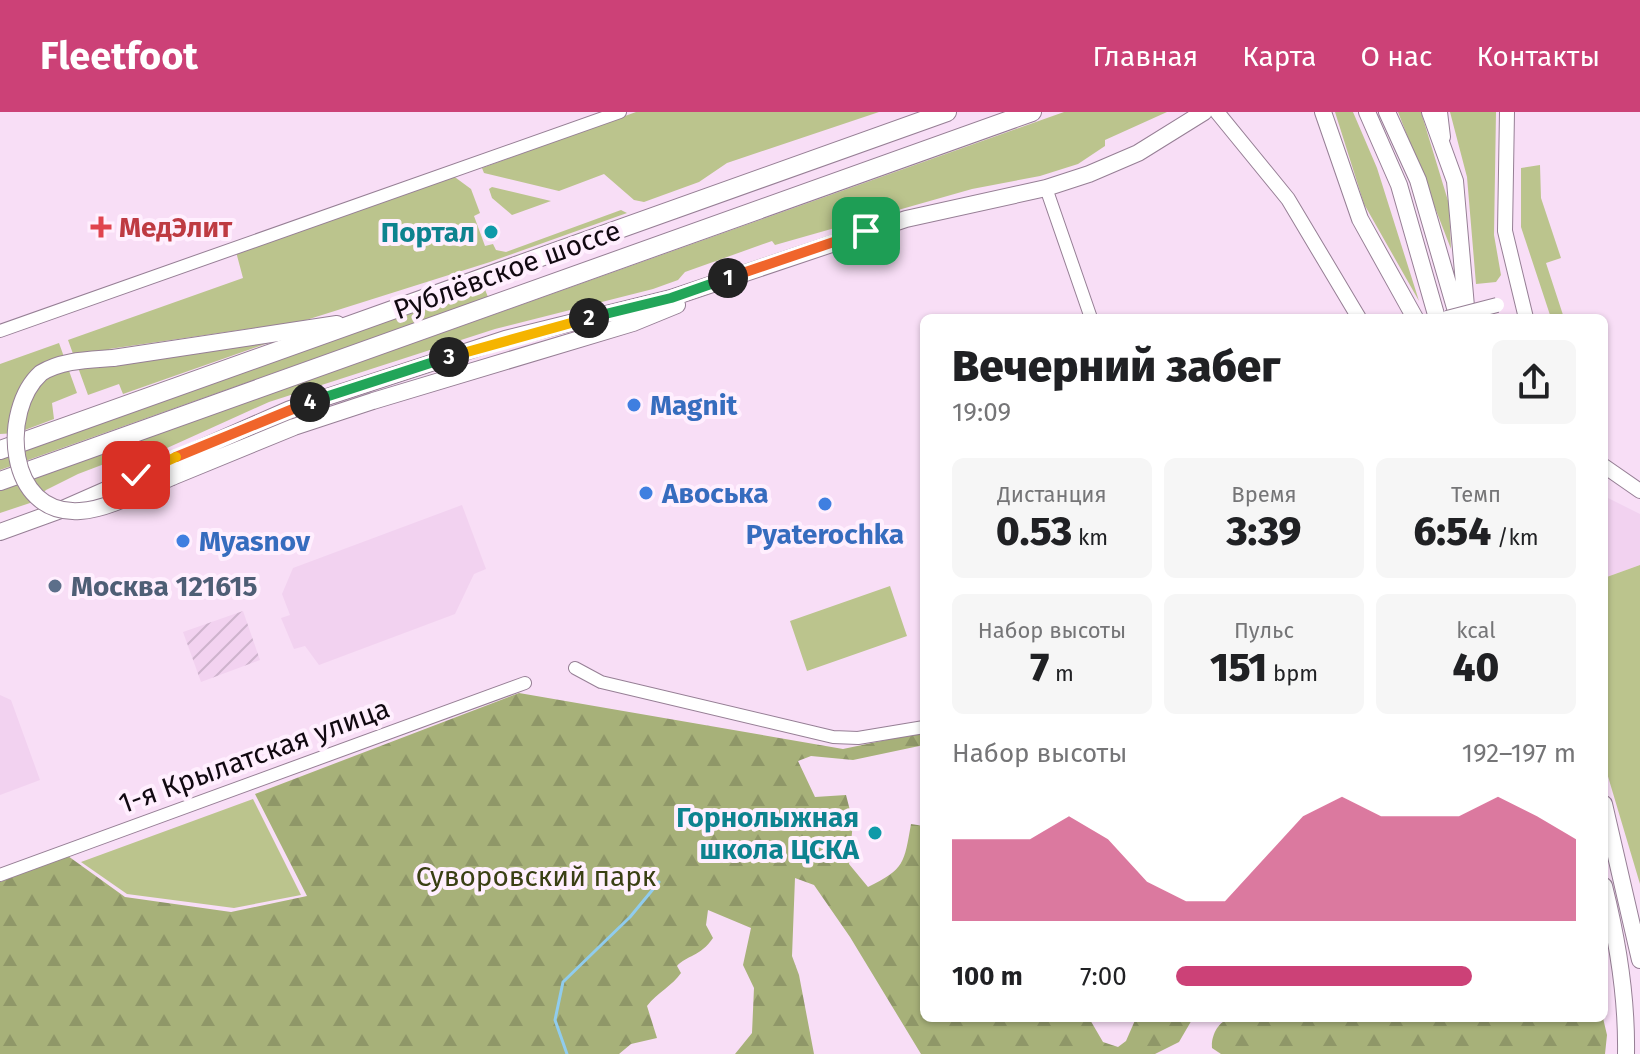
<!DOCTYPE html>
<html lang="ru">
<head>
<meta charset="utf-8">
<style>
  :root { --surface:#fff; --page:#f6f6f6; --text:#202124; --muted:#757577; --accent:#cc4177 }
  body { margin:0; font-family:"Fira Sans",sans-serif; background:var(--page); color:var(--text); height:100vh; display:flex; flex-direction:column; font-size:30px; white-space:nowrap }
  * { box-sizing:border-box; margin:0 }
  p { font-size:26px; color:var(--muted) }
  .icon { flex:none; width:44px; height:44px; fill:none; stroke:currentColor; stroke-width:2; stroke-linecap:round; stroke-linejoin:round }
  .map { position:relative; flex:1; overflow:hidden }
  .side { position:absolute; left:920px; top:202px; width:688px; height:708px; display:flex; flex-direction:column; background:var(--surface); border-radius:12px; box-shadow:0 2px 6px #0004 }
  .side>* { flex:none }
  .pin { position:absolute; display:grid; place-items:center; width:68px; height:68px; color:#fff; margin:-34px; border-radius:16px; box-shadow:0 4px 12px #0006 }
  .km { position:absolute; width:40px; height:40px; margin:-20px; border-radius:50%; background:#222; color:#fff; font-size:22px; line-height:40px; text-align:center }
  .round { display:grid; place-items:center; flex:none; width:84px; height:84px; border-radius:12px; background:var(--page) }
  .overview { display:flex; align-items:center; justify-content:space-between; height:136px; padding:0 32px }
  h1 { font-size:44px; font-weight:800; line-height:60px }
  .metrics { display:grid; grid-template-columns:repeat(3,1fr); gap:12px; height:136px; padding:8px 32px }
  .metrics div { display:grid; align-content:center; border-radius:12px; background:var(--page); text-align:center }
  .metrics b { font-size:40px; font-weight:800 }
  .metrics small { font-size:22px; font-weight:400 }
  .metrics p { font-size:22px }
  .chart { height:224px; padding:16px 32px }
  .chart p { display:flex; justify-content:space-between }
  .chart svg { width:100%; height:144px; margin-top:8px; fill:var(--accent); opacity:.7 }
  ul { padding:0 32px; list-style:none; font-size:26px }
  li { display:grid; grid-template-columns:128px 96px 1fr; align-items:center; height:60px }
  li i { height:20px; border-radius:10px; background:var(--accent) }
  header { display:flex; align-items:center; gap:48px; box-sizing:border-box; height:112px; padding:0 40px; background:var(--accent); color:#fff }
  header strong { font-size:38px }
  nav { display:flex; gap:44px; margin-inline-start:auto; font-size:28px }
  .map>svg:first-child { display:block }
</style>
</head>
<body>
<header>
<strong>Fleetfoot</strong>
<nav><a>Главная</a><a>Карта</a><a>О нас</a><a>Контакты</a></nav>
</header>
<div class="map">
<svg width="1640" height="942" viewBox="0 0 1640 942">
  <defs>
    <pattern id="industrial-furrows" width="10" height="10" patternUnits="userSpaceOnUse" patternTransform="scale(2)"><rect width="10" height="10" fill="#f2d2f0"/><path d="M-1 1l2-2M0 10L10 0M9 11l2-2" fill="none" stroke="#ceb3cd"/></pattern>
    <pattern id="forest-firs" width="22" height="20" patternUnits="userSpaceOnUse" patternTransform="scale(2)"><rect width="22" height="20" fill="#a7b179"/><path d="M5 1l3.5 6h-7zM16 11l3.5 6h-7z" fill="#8f9768"/></pattern>
  </defs>
  <rect width="100%" height="100%" fill="#f8def6"/>
  <path fill="#f2d2f0" d="M 1604,384 L 1640,402 L 1640,453 L 1604,466 Z
    M 462,393 L 486,457 L 474,462 L 455,502 L 319,553 L 305,534 L 294,537 L 281,506 L 290,503 L 282,482 L 293,456 Z
    M 0,583 L 11,588 L 40,668 L 0,683 Z"/>
  <path fill="url(#industrial-furrows)" d="M 243,499 L 260,548 L 201,570 L 183,520 Z"/>
  <path fill="#bbc48d" d="M 636,0 L 879,0 L 727,51 L 699,70 L 644,90 L 634,88 L 604,62 L 559,79 L 484,61 L 482,56 Z
    M 1064,0 L 1167,0 L 1105,28 L 1105,34 L 1078,52 L 1040,64 L 972,77 L 775,133 L 772,129 L 685,160 L 678,168 L 653,177 L 495,217 L 269,290 L 145,346 L 141,338 L 78,362 L 46,378 L 33,390 L 0,401 L 0,378 Z
    M 1335,0 L 1353,0 L 1377,56 L 1419,189 L 1364,92 Z
    M 1398,0 L 1421,0 L 1449,92 L 1451,137 Z
    M 1450,0 L 1496,0 L 1494,123 L 1501,163 L 1496,170 L 1476,172 L 1467,65 Z
    M 1540,53 L 1541,86 L 1561,146 L 1546,151 L 1564,206 L 1551,206 L 1521,115 L 1521,56 Z
    M 452,63 L 471,77 L 480,101 L 474,104 L 485,134 L 493,132 L 496,138 L 506,140 L 621,98 L 627,101 L 490,150 L 303,209 L 109,237 L 110,252 L 274,229 L 123,282 L 119,272 L 88,283 L 68,228 L 243,166 L 235,136 Z
    M 492,75 L 551,89 L 512,103 L 492,86 L 489,77 Z
    M 484,175 L 488,185 L 0,358 L 0,345 Z
    M 59,231 L 77,281 L 52,291 L 54,307 L 17,321 L 0,322 L 0,252 Z
    M 1640,453 L 1640,772 L 1604,651 L 1604,466 Z
    M 890,474 L 907,524 L 807,559 L 790,509 Z
    M 253,687 L 301,783 L 234,796 L 127,782 L 81,750 Z"/>
  <path fill="url(#forest-firs)" d="M 519,581 L 843,637 L 924,620 L 924,633 L 853,648 L 811,644 L 798,649 L 815,685 L 846,683 L 853,710 L 849,752 L 868,775 C 905,757 904,751 911,712 L 924,714 L 924,906 L 1089,906 L 1103,930 L 1118,935 L 1126,929 L 1136,906 L 1193,906 L 1179,930 L 1155,942 L 921,942 L 850,825 L 814,773 L 795,766 L 792,844 L 799,863 L 814,942 L 735,942 L 752,921 L 754,876 L 743,853 L 751,816 L 708,798 L 706,813 L 713,826 C 700,845 687,843 677,854 L 681,861 C 673,873 657,881 647,894 L 657,926 L 631,932 L 619,942 L 0,942 L 0,770 L 68,744 L 125,785 L 231,800 L 307,784 L 255,682 Z
    M 1231,906 L 1603,906 L 1607,923 L 1605,942 L 1221,942 L 1212,936 C 1211,924 1218,909 1231,906 Z"/>
  <g fill="none" stroke-linecap="round" stroke-linejoin="round">
    <path stroke="#90cced" stroke-width="3" d="M 567,942 L 555,908 L 563,870 L 630,805 L 659,770"/>
    <g stroke="#967f95" stroke-width="14">
      <path id="minor" d="M 1046,76 L 1091,206
        M 0,219 L 620,0
        M 575,556 L 601,570 L 833,625 L 858,626 L 924,615
        M 0,763 L 525,571"/>
    </g>
    <g stroke="#967f95" stroke-width="16">
      <path id="tertiary" d="M 1217,0 L 1288,87 L 1359,206
        M 1440,0 L 1443,25
        M 1507,0 L 1505,119 L 1526,206
        M 1604,354 L 1640,379"/>
    </g>
    <g stroke="#967f95" stroke-width="18">
      <path id="secondary" d="M 1323,0 L 1360,107 L 1415,206
        M 1367,0 L 1399,73 L 1437,206
        M 1387,0 L 1418,68 L 1458,206
        M 1430,0 L 1455,69 L 1467,206
        M 113,246 L 337,212
        M 172,365 L 294,315 L 373,289 L 633,211 L 677,193
        M 0,420 L 58,399 L 290,297 L 505,227 L 671,186 L 906,107 L 1046,76 L 1089,62 L 1138,41 L 1204,0
        M 1604,692 L 1640,848
        M 1604,774 C 1618,830 1627,885 1626,942"/>
    </g>
    <g stroke="#967f95" stroke-width="20">
      <path id="primary" d="M 0,338 L 947,0
        M 0,369 L 1032,0"/>
    </g>
    <use href="#minor" stroke="#fff" stroke-width="12"/>
    <use href="#tertiary" stroke="#fff" stroke-width="14"/>
    <use href="#secondary" stroke="#fff" stroke-width="16"/>
    <use href="#primary" stroke="#fff" stroke-width="18"/>
    <g stroke="#967f95" stroke-width="16" stroke-linecap="butt">
      <path id="tertiary-bridge" d="M 1447,206 L 1497,193"/>
    </g>
    <g stroke="#967f95" stroke-width="18" stroke-linecap="butt">
      <path id="secondary-bridge" d="M 113,246 C 89,248 62,248 41,261 C 0,298 6,404 80,399 C 111,397 143,377 172,365"/>
    </g>
    <use href="#tertiary-bridge" stroke="#fff" stroke-width="14"/>
    <use href="#secondary-bridge" stroke="#fff" stroke-width="16"/>
  </g>
  <g fill="none" stroke-linecap="round" stroke-linejoin="round">
    <g stroke="#fff" stroke-width="16">
      <path id="split-1" d="M 728,166 L 866,119"/>
    </g>
    <g stroke="#fff" stroke-width="16">
      <path id="split-2" d="M 589,206 L 671,186 L 728,166"/>
    </g>
    <g stroke="#fff" stroke-width="16">
      <path id="split-3" d="M 449,245 L 589,206"/>
    </g>
    <g stroke="#fff" stroke-width="16">
      <path id="split-4" d="M 310,290 L 449,245"/>
    </g>
    <g stroke="#fff" stroke-width="16">
      <path id="split-5" d="M 176,345 L 310,290"/>
    </g>
    <g stroke="#fff" stroke-width="16">
      <path id="split-6" d="M 136,363 L 176,345"/>
    </g>
    <use href="#split-1" stroke="#f0652b" stroke-width="10"/>
    <use href="#split-2" stroke="#22a559" stroke-width="10"/>
    <use href="#split-3" stroke="#f5b400" stroke-width="10"/>
    <use href="#split-4" stroke="#22a559" stroke-width="10"/>
    <use href="#split-5" stroke="#f0652b" stroke-width="10"/>
    <use href="#split-6" stroke="#f5b400" stroke-width="10"/>
  </g>
  <path fill="#e0444e" stroke="#ffeffe" stroke-width="3" d="M97 103h8v8h8v8h-8v8h-8v-8h-8v-8h8z"/>
  <g fill="#0f9aa8" stroke="#ffeffe" stroke-width="3">
    <circle cx="491" cy="120" r="8"/>
    <circle cx="875" cy="721" r="8"/>
  </g>
  <g fill="#3f7fe0" stroke="#ffeffe" stroke-width="3">
    <circle cx="634" cy="293" r="8"/>
    <circle cx="646" cy="381" r="8"/>
    <circle cx="825" cy="392" r="8"/>
    <circle cx="183" cy="429" r="8"/>
  </g>
  <circle fill="#5c6f8a" stroke="#ffeffe" stroke-width="3" cx="55" cy="474" r="8"/>
  <g text-anchor="middle" dominant-baseline="central" stroke-width="8" stroke-linejoin="round" paint-order="stroke">
    <g font-size="28" font-weight="bold" fill="#be3a42" stroke="#ffeffe" text-anchor="start">
      <text x="119" y="115">МедЭлит</text>
    </g>
    <g font-size="28" font-weight="bold" fill="#0d838f" stroke="#ffeffe" text-anchor="end">
      <text x="475" y="120">Портал</text>
      <text x="859" y="705">Горнолыжная<tspan x="859" dy="32">школа ЦСКА</tspan></text>
    </g>
    <g font-size="28" fill="#110911" stroke="#ffeffe">
      <text transform="translate(507 158) rotate(-20)">Рублёвское шоссе</text>
      <text transform="translate(254 644) rotate(-20)">1-я Крылатская улица</text>
    </g>
    <g font-size="28" font-weight="bold" fill="#366cbe" stroke="#ffeffe" text-anchor="start">
      <text x="650" y="293">Magnit</text>
      <text x="662" y="381">Авоська</text>
      <text x="825" y="422" text-anchor="middle">Pyaterochka</text>
      <text x="199" y="429">Myasnov</text>
    </g>
    <g font-size="28" font-weight="bold" fill="#4e5e75" stroke="#ffeffe" text-anchor="start">
      <text x="71" y="474">Москва 121615</text>
    </g>
    <g font-size="28" fill="#393f13" stroke="#ffeffe">
      <text x="536" y="764">Суворовский парк</text>
    </g>
  </g>
</svg>
<div class="pin" style="left:866px;top:119px;background:#1e9e55"><svg class="icon" aria-label="arrive" viewBox="0 0 24 24"><path d="M6 21V4h12l-3 4 3 4H6"/></svg></div>
<div class="pin" style="left:136px;top:363px;background:#d93025"><svg class="icon" aria-label="check" viewBox="0 0 24 24"><path d="M5 12l5 5 9-10"/></svg></div>
<b class="km" style="left:728px;top:166px">1</b>
<b class="km" style="left:589px;top:206px">2</b>
<b class="km" style="left:449px;top:245px">3</b>
<b class="km" style="left:310px;top:290px">4</b>
<section class="side">
<div class="overview"><div><h1>Вечерний забег</h1><p>19:09</p></div><a class="round"><svg class="icon" aria-label="share" viewBox="0 0 24 24"><path d="M12 15V3M7 8l5-5 5 5M5 13v7h14v-7"/></svg></a></div>
<div class="metrics">
<div><p>Дистанция</p><b>0.53<small> km</small></b></div>
<div><p>Время</p><b>3:39</b></div>
<div><p>Темп</p><b>6:54<small> /km</small></b></div>
</div>
<div class="metrics">
<div><p>Набор высоты</p><b>7<small> m</small></b></div>
<div><p>Пульс</p><b>151<small> bpm</small></b></div>
<div><p>kcal</p><b>40</b></div>
</div>
<div class="chart"><p><span>Набор высоты</span>192–197 m</p>
<svg viewBox="0 0 160 44" preserveAspectRatio="none"><path d="M0 44V19L10 19L20 19L30 12L40 19L50 32L60 38L70 38L80 25L90 12L100 6L110 12L120 12L130 12L140 6L150 12L160 19V44z"/></svg>
</div>
<ul>
<li><b>100 m</b>7:00<i style="width:74%"></i></li>
</ul>
</section>
</div>
</body>
</html>
